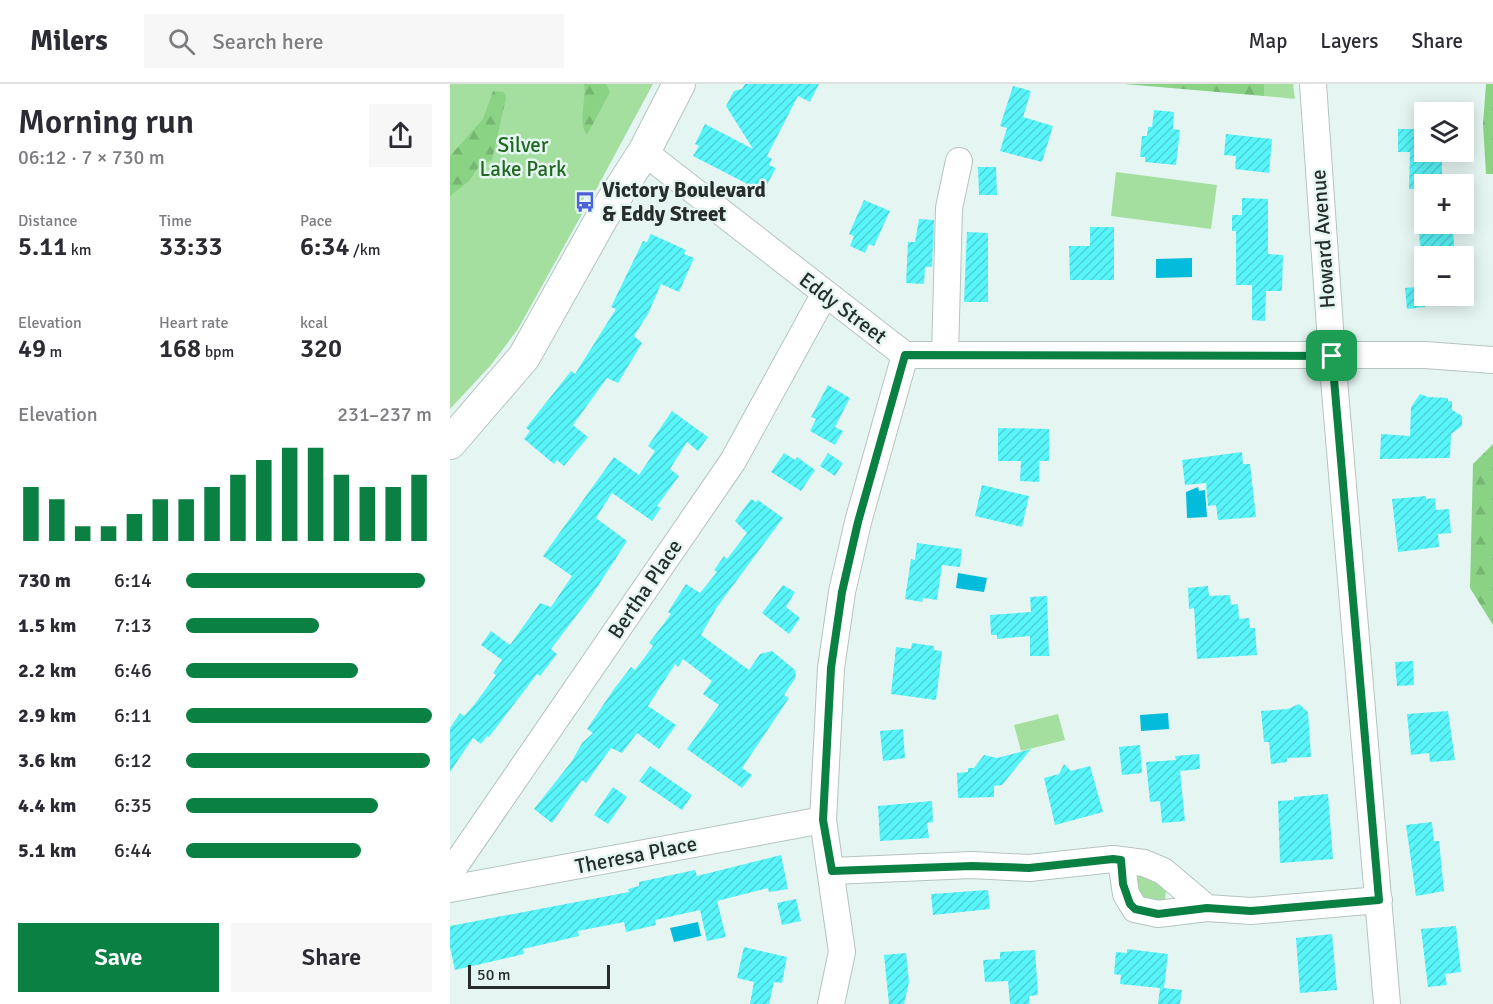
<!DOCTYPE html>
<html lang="en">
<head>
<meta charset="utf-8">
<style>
  :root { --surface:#fff; --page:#f7f7f7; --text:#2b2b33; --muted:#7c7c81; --line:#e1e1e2; --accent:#0b8043 }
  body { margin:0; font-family:Signika,sans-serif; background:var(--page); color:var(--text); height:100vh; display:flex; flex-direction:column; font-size:22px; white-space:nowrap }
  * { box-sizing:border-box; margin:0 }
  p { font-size:20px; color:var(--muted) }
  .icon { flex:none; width:33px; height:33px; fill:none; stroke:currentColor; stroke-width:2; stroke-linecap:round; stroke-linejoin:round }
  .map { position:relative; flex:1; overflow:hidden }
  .details { display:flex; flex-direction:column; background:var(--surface); width:450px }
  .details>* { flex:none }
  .buttons { position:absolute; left:964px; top:18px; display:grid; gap:12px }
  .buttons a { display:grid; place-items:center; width:60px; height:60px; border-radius:0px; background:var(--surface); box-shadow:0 3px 15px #0003; font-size:30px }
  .scale { position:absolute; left:18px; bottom:15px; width:142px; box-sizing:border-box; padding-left:6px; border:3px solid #262d2b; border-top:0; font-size:16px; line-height:21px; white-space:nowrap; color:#262d2b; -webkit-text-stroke:4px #e5f6f2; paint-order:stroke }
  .pin { position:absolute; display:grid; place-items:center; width:51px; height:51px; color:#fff; margin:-26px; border-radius:12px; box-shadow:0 3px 9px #0006 }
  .round { display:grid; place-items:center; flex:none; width:63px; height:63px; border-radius:0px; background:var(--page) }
  .headline { display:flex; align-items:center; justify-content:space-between; height:102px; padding:0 18px }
  h1 { font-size:33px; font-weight:600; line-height:45px }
  .metrics { display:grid; grid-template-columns:repeat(3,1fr); gap:9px; height:102px; padding:6px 18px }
  .metrics div { display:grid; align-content:center }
  .metrics b { font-size:26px; font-weight:600 }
  .metrics small { font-size:16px; font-weight:400 }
  .metrics p { font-size:16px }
  .chart { height:168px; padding:12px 18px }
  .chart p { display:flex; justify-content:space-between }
  .chart svg { width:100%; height:108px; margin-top:6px; stroke:var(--accent); stroke-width:6 }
  .primary-button { display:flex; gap:12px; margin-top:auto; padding:12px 18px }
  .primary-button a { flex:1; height:69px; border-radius:0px; background:var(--accent); color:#fff; font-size:24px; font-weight:600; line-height:69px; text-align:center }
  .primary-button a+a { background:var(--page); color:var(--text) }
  ul { padding:0 18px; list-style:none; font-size:20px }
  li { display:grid; grid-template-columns:96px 72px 1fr; align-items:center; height:45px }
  li i { height:15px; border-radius:8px; background:var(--accent) }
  header { display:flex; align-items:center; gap:36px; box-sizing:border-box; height:84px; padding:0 30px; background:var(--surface); border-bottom:2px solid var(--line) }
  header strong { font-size:28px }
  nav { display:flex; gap:33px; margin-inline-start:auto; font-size:21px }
  .search { width:420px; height:54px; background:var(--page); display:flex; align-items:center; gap:15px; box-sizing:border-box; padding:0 21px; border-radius:0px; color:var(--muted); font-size:22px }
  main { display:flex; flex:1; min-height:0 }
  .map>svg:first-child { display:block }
</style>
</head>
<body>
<header>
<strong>Milers</strong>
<div class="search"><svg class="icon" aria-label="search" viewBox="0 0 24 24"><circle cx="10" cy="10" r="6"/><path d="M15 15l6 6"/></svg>Search here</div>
<nav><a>Map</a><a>Layers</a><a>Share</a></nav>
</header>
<main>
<section class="details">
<div class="headline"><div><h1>Morning run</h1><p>06:12 · 7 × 730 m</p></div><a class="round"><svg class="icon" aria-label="share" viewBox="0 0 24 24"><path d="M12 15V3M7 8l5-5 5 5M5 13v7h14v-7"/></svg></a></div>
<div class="metrics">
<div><p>Distance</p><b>5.11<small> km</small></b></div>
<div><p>Time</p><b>33:33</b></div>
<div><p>Pace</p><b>6:34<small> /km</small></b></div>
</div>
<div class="metrics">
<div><p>Elevation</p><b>49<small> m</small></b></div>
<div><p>Heart rate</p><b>168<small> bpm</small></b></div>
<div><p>kcal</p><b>320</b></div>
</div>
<div class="chart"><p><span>Elevation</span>231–237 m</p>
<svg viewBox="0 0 160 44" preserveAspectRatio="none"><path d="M5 44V22M15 44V27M25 44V38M35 44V38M45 44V33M55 44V27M65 44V27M75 44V22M85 44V17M95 44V11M105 44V6M115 44V6M125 44V17M135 44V22M145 44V22M155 44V17"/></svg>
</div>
<ul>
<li><b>730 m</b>6:14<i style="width:97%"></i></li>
<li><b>1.5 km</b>7:13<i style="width:54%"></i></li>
<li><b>2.2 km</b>6:46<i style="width:70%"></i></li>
<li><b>2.9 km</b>6:11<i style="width:100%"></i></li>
<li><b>3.6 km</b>6:12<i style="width:99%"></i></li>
<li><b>4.4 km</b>6:35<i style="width:78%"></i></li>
<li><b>5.1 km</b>6:44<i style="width:71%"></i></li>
</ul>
<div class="primary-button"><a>Save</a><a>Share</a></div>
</section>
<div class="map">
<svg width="1043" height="920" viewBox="0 0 1043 920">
  <defs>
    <pattern id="forest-firs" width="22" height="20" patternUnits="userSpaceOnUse" patternTransform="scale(1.5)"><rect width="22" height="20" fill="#8ad385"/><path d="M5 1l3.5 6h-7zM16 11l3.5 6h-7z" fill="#77b573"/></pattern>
    <pattern id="building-hatch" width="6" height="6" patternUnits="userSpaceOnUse" patternTransform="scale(1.5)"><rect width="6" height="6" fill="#57f4f9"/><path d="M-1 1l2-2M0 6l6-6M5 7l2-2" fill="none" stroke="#4cd2d6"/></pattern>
  </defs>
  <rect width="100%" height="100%" fill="#e5f6f2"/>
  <path fill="#a5dfa0" d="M 0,0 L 203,0 L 141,115 L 135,112 L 127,127 L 132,130 L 68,245 L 41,281 L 0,325 Z
    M 814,0 L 843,0 L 845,15 L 814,12 Z
    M 666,88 L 767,101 L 761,145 L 661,132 Z
    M 608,630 L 615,656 L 571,667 L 564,641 Z
    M 698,789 L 716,806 L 715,817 L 697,824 L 683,800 L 688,791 Z"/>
  <path fill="url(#forest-firs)" d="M 134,0 L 156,0 L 160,8 L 137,51 C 127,39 137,15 134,0 Z
    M 674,0 L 814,0 L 814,12 Z
    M 1036,0 L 1043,0 L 1043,90 L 1036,90 L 1033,40 Z
    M 43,7 L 54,8 L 56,14 L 42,76 L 30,81 L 19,97 L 0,112 L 0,72 L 33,35 Z
    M 1043,360 L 1043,541 L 1020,504 L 1023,380 Z"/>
  <path fill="#03bbdb" d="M 742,174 L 742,193 L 706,194 L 706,175 Z
    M 748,403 L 749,407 L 755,406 L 757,433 L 737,434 L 736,408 Z
    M 508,489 L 537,494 L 534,508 L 506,504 Z
    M 718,629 L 719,645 L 691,647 L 690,631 Z
    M 248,838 L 251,852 L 224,858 L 220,844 Z"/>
  <path fill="url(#building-hatch)" d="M 295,0 L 369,0 L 360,18 L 348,12 L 317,72 L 322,75 L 319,81 L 326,84 L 313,108 L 243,72 L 249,62 L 245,60 L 255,40 L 303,65 L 276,22 L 284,7 L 292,5 Z
    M 563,2 L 581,7 L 573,33 L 603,42 L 592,78 L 550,67 L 557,44 L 550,42 Z
    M 704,26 L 724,28 L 723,45 L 730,46 L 726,81 L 695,78 L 695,73 L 690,73 L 692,52 L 697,52 L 698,43 L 702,43 Z
    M 948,45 L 975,45 L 975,68 L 992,68 L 992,100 L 975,100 L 975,105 L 959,105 L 960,68 L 948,68 Z
    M 776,50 L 822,55 L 819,89 L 785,85 L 786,72 L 774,71 Z
    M 528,83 L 546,83 L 547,111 L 529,111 Z
    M 792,114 L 818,115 L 818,170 L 833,171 L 832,207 L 816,207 L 815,237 L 802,236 L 802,201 L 786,201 L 786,147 L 782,147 L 782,131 L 792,131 Z
    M 414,116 L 440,127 L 424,162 L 419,160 L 415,169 L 400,162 L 404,152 L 399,150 Z
    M 469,135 L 484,136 L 482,183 L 475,183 L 474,200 L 456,199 L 458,158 L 465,158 Z
    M 640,143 L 664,143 L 664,196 L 620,196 L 619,162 L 640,162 Z
    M 1003,146 L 1005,172 L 971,172 L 969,149 Z
    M 517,148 L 538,149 L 538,218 L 514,218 Z
    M 201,150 L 236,166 L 234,170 L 244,174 L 229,208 L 211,200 L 198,230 L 184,252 L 192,259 L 168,299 L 157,294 L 123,341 L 138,353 L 114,382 L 107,376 L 104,380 L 74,355 L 80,347 L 76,344 L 121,287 L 125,290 L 166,225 L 161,223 L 193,157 L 197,158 Z
    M 975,202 L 975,223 L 957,225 L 955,204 Z
    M 378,301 L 400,314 L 385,343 L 393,347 L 385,361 L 360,347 L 366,335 L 361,333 Z
    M 970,310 L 978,313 L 998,314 L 998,317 L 1002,317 L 1002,326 L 1012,332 L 1012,342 L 1001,350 L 1000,374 L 930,375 L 931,350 L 960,352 L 961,323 Z
    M 222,327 L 258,353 L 248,367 L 237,358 L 220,385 L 229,392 L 207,422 L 211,424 L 202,437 L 162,409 L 146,434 L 177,457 L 142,511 L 101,565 L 107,570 L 90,592 L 87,590 L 39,653 L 37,652 L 31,660 L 23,654 L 0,688 L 0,644 L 10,629 L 14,632 L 24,621 L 46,591 L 43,589 L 52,576 L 31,561 L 41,547 L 60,561 L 90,519 L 101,523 L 122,492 L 93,472 L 164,373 L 189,391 L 205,367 L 198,362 Z
    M 548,344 L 599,345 L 599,377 L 589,377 L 589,398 L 570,397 L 571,377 L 548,377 Z
    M 792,368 L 793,380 L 800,380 L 806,433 L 768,436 L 766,421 L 758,422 L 756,399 L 735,401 L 732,376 Z
    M 334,369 L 345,376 L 347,373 L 365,386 L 351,407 L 321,388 Z
    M 378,369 L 393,379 L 385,392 L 370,382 Z
    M 532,401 L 579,412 L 572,443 L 525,432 Z
    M 976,412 L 976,415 L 985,414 L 986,426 L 999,425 L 1001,449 L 988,450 L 989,463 L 948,468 L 942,415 Z
    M 301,415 L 306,418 L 308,416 L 333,434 L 267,523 L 251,551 L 299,586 L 310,570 L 322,567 L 345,586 L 346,593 L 334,611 L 339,614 L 292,684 L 302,691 L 292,704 L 237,665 L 269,621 L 253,610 L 262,597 L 233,575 L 228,583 L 225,580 L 198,622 L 226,641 L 209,665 L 187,649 L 172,669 L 161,664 L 136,699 L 132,696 L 102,739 L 84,725 L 122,677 L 132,659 L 143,649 L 137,645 L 164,605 L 181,583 L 185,586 L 203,562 L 199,559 L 221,530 L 218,528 L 236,500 L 250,509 L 267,488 L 264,486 L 274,472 L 277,475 L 297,449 L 285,437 Z
    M 467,459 L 512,465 L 510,483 L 492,481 L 487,516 L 473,514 L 472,518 L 455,515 L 461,475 L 465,476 Z
    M 333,501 L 345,508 L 336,523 L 350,534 L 339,550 L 312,529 Z
    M 758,502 L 759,512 L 780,511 L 781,521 L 788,520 L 789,535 L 799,534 L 800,544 L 805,544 L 807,571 L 747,575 L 744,524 L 739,525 L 738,504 Z
    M 597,512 L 599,572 L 580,572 L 580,552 L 547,555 L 547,551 L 541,551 L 540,531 L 581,528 L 580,513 Z
    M 462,559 L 484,562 L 484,566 L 492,567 L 486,616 L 441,610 L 446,563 L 461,565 Z
    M 963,577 L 964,601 L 947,602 L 945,578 Z
    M 849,620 L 858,628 L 861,673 L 837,674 L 837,678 L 821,680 L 819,658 L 814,658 L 811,627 L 838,625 Z
    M 998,627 L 1005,676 L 980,678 L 979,669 L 961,671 L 957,630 Z
    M 453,645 L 455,674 L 433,677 L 430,647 Z
    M 690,661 L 692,689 L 672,691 L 669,663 Z
    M 581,665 L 552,701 L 544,702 L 544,713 L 508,714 L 507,689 L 518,688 L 518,684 L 524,684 L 534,671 L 547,674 Z
    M 749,670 L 750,685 L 730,687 L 735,737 L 712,739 L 710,717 L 700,718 L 696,678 L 726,676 L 725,672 Z
    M 614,680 L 621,687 L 640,682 L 653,728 L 605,741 L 594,694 L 609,690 Z
    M 200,682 L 242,711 L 232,726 L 189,697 Z
    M 163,703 L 177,713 L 158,740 L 144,731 Z
    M 878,710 L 883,775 L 830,779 L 828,717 L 844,716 L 844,713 Z
    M 482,717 L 483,738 L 477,739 L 479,754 L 430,757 L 428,722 Z
    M 982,738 L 984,757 L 989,757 L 994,807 L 966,812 L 956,741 Z
    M 331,771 L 338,805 L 319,808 L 318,804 L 267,817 L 276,853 L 257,857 L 250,826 L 205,836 L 206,841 L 176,848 L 174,838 L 128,847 L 129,852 L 73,865 L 74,870 L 5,886 L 0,863 L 0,842 L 179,808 L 178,805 L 189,802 L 189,798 L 245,786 L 247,792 Z
    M 538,806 L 540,825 L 483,831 L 481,810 Z
    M 346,815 L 351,837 L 332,841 L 327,819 Z
    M 1006,842 L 1011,888 L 995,890 L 997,901 L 978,903 L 971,845 Z
    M 882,850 L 887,906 L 850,909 L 846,854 Z
    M 294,863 L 337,873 L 332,899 L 324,898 L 319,920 L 300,920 L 304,898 L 287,894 Z
    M 677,865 L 718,870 L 714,904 L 732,906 L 730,920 L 708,920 L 710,904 L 670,900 L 671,891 L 664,890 L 666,868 L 677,869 Z
    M 585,866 L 588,911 L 579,912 L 579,920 L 560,920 L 558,897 L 535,898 L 533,876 L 550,875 L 550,868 Z
    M 456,869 L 459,898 L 454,920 L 439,920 L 434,871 Z"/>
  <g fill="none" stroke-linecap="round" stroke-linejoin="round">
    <g stroke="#b4c4c0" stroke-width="28">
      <path id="minor" d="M 863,0 L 882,272 L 937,920
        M 194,68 L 455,271 L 975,271 L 1043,276
        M 495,270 L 499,124 L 509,77
        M 671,776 L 676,810 L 685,825 L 708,830 L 757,824
        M 382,787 L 522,781 L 579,784 L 663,775 L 694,779 L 713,787 L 757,824 L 801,827 L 929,816
        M 0,789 L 283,377 L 374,211
        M 0,805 L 373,736
        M 381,920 L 392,868 L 373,736 L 381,584 L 392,508 L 408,438 L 455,271"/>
    </g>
    <g stroke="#b4c4c0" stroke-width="34">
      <path id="major" d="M 0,359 L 74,273 L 153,132 L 194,68 L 229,0"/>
    </g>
    <use href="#minor" stroke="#fff" stroke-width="26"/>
    <use href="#major" stroke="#fff" stroke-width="32"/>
  </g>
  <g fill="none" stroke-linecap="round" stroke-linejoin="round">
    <g stroke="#fff" stroke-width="12">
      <path id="route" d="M 455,271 L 882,272 L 929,816 L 801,827 L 757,824 L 708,830 L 685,825 L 680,820 L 673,800 L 671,776 L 663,775 L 579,784 L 522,782 L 382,787 L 373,736 L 381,584 L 392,508 L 408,438 Z"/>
    </g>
    <use href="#route" stroke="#0b8043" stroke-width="8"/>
  </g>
  <defs>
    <g id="bus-bare" transform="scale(1.62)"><path d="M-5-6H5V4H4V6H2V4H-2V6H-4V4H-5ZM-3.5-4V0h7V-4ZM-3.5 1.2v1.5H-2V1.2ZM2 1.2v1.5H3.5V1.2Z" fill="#4d61d6" stroke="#e5f6f2" stroke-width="2.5" paint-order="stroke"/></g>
  </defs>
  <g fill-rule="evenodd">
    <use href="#bus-bare" x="135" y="118"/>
  </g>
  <g text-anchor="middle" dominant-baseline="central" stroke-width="5" stroke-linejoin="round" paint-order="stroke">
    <g font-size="21" fill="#216820" stroke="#e5f6f2">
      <text x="73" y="61">Silver<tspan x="73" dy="24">Lake Park</tspan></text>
    </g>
    <g font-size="21" font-weight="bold" fill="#262d2b" stroke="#e5f6f2" text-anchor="start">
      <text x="152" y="106">Victory Boulevard<tspan x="152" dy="24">&amp; Eddy Street</tspan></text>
    </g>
    <g font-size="21" fill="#262d2b" stroke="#e5f6f2">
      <text transform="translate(873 155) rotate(-94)">Howard Avenue</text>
      <text transform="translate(393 224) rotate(37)">Eddy Street</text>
      <text transform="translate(195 505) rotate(-56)">Bertha Place</text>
      <text transform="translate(186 771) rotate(-11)">Theresa Place</text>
    </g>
  </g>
</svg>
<div class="buttons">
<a><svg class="icon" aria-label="layers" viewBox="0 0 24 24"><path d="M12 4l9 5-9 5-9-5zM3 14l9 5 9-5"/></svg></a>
<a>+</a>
<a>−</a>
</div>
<div class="scale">50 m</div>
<div class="pin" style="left:882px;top:272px;background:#1e9e55"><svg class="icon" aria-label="arrive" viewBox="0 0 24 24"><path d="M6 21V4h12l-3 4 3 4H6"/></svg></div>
</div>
</main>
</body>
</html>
